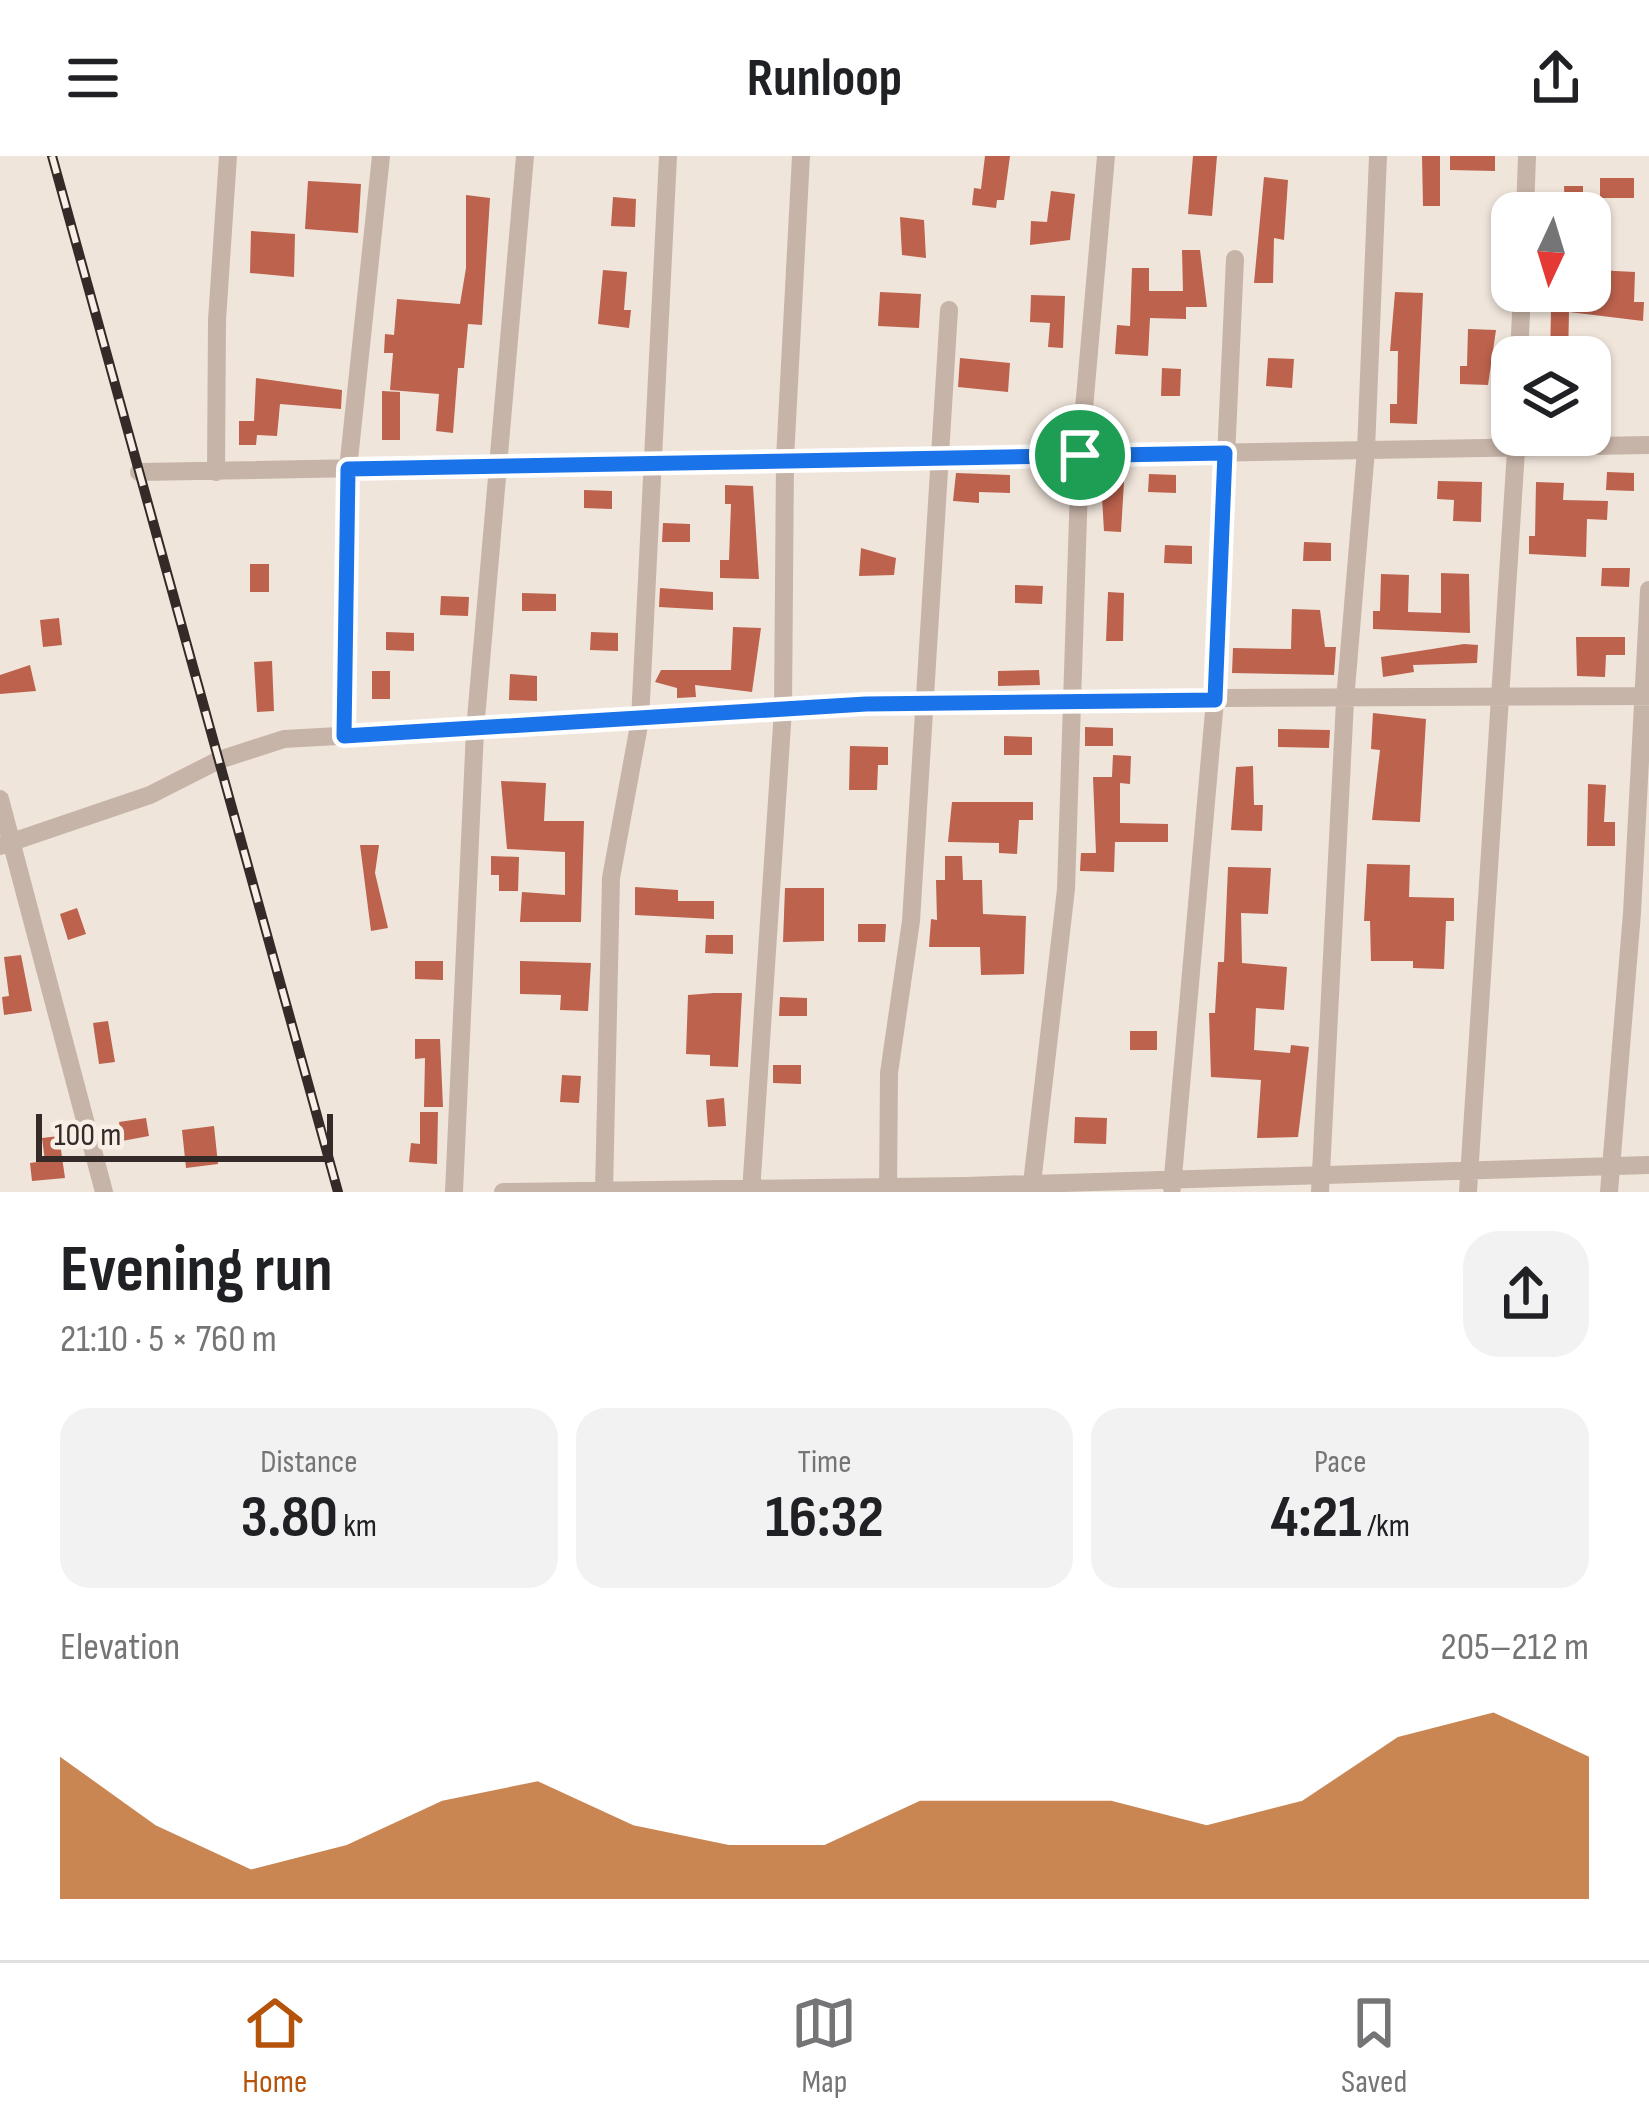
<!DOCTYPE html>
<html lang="en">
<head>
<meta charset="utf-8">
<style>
  :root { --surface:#fff; --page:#f2f2f2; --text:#202124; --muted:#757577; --line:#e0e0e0; --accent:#b45309 }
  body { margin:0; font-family:"Sofia Sans Condensed",sans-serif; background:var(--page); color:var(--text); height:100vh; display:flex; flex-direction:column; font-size:45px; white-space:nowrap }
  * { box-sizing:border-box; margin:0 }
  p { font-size:39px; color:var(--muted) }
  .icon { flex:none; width:66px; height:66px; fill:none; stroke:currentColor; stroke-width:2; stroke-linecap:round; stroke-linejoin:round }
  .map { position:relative; height:1036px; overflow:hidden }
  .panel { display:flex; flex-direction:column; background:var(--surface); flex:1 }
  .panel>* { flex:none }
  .needle { width:78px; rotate:184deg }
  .controls { position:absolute; left:1491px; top:36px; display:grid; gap:24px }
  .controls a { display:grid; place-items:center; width:120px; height:120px; border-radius:24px; background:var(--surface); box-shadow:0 3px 9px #0004; font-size:60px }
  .scale { position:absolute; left:36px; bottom:30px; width:297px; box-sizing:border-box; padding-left:12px; border:6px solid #342b28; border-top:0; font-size:33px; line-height:42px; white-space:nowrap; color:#342b28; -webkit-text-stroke:9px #f8efe7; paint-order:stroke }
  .pin { position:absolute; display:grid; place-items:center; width:102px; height:102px; color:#fff; margin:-51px; border:6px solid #fff; border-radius:50%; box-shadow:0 3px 12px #0007 }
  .round { display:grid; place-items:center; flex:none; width:126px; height:126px; border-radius:36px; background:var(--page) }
  .headline { display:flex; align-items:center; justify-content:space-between; height:204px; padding:0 60px }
  h1 { font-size:66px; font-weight:700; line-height:90px }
  .figures { display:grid; grid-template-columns:repeat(3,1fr); gap:18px; height:204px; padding:12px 60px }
  .figures div { display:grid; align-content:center; border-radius:30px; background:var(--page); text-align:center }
  .figures b { font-size:60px; font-weight:700 }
  .figures small { font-size:33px; font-weight:400 }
  .figures p { font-size:33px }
  .chart { height:336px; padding:24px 60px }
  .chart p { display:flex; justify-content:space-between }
  .chart svg { width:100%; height:216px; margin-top:12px; fill:var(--accent); opacity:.7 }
  header { display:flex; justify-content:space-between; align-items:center; height:156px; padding:0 60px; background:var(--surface); font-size:54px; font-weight:700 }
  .dock { display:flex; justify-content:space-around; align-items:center; height:168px; border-top:3px solid var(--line); background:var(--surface); font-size:33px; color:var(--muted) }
  .dock a { display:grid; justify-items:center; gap:6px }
  .dock .active { color:var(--accent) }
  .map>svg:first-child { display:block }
</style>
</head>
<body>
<header><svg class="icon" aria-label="menu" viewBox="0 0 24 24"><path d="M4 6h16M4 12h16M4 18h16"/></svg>Runloop<svg class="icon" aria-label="share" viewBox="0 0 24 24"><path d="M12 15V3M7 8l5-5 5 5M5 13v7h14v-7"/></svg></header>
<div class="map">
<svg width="1649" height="1036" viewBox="0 0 1649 1036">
  <rect width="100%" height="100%" fill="#f0e5db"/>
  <path fill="#bc624d" d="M 985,0 L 1010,0 L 1004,44 L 997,44 L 996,52 L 972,49 L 974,32 L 981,33 Z
    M 1193,0 L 1217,0 L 1212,60 L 1188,58 Z
    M 1422,0 L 1440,0 L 1440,50 L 1423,50 Z
    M 1450,0 L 1495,0 L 1495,15 L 1450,14 Z
    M 1264,21 L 1288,24 L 1284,84 L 1274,82 L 1273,127 L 1254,127 Z
    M 1600,22 L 1634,22 L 1634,42 L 1600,42 Z
    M 308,25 L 361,28 L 358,77 L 305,73 Z
    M 1564,30 L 1583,30 L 1583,57 L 1565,57 Z
    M 1051,35 L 1075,38 L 1070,84 L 1030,89 L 1031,65 L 1047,66 Z
    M 466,39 L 490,42 L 482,169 L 468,168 L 464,212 L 458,212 L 453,277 L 436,275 L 439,238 L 390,234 L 393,197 L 384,197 L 385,178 L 394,179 L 397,143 L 460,148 L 466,112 Z
    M 613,41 L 636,43 L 635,71 L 611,70 Z
    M 900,61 L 924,64 L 926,102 L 902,99 Z
    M 251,75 L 295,78 L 294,121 L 250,117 Z
    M 1182,94 L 1200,94 L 1207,151 L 1186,151 L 1186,163 L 1150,162 L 1148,200 L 1115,198 L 1117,169 L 1130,170 L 1132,112 L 1149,112 L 1149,135 L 1183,135 Z
    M 603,114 L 627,116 L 624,154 L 631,154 L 629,172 L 598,168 Z
    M 1596,114 L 1635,116 L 1634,146 L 1644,146 L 1643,165 L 1569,156 L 1568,201 L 1550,201 L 1551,154 L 1543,155 L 1541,137 L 1595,135 Z
    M 880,136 L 921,138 L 919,172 L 878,170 Z
    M 1395,136 L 1423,137 L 1417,268 L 1390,267 L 1390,248 L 1397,248 L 1398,195 L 1390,195 Z
    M 1031,139 L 1065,140 L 1063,192 L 1048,191 L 1050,167 L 1030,166 Z
    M 1468,173 L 1496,174 L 1488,229 L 1460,228 L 1460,210 L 1467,210 Z
    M 960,202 L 1010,207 L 1008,236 L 958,231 Z
    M 1268,202 L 1294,203 L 1292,232 L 1266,230 Z
    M 1162,212 L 1181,213 L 1180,240 L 1161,240 Z
    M 256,222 L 342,234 L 341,253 L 280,248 L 277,280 L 257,279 L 256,289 L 239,289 L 239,265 L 254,265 Z
    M 382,235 L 400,236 L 400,284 L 382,284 Z
    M 1607,316 L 1634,317 L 1634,335 L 1606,334 Z
    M 956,317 L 1010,319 L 1010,337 L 979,336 L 979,347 L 953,345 Z
    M 1149,318 L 1176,319 L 1176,337 L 1148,336 Z
    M 1101,325 L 1124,326 L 1121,376 L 1104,375 Z
    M 1438,325 L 1482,326 L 1481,366 L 1453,365 L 1454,344 L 1437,343 Z
    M 1536,326 L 1564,327 L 1563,344 L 1608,345 L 1607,364 L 1587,363 L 1586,401 L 1529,398 L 1529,380 L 1535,380 Z
    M 725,329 L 753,330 L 759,423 L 720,422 L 720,404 L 729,404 L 731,348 L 725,348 Z
    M 584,334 L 612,335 L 612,353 L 584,352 Z
    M 663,367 L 690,368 L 690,386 L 662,386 Z
    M 1304,386 L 1331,387 L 1331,405 L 1303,405 Z
    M 1165,389 L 1192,390 L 1192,408 L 1164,407 Z
    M 861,392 L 896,402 L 894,419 L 859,420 Z
    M 250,408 L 269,408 L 269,436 L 250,436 Z
    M 1602,412 L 1630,412 L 1629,431 L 1601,430 Z
    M 1441,417 L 1469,418 L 1470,477 L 1373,473 L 1373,455 L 1380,455 L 1381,418 L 1409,419 L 1408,456 L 1441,457 Z
    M 1015,429 L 1043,430 L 1042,448 L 1015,447 Z
    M 660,432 L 713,436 L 713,454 L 659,451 Z
    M 1108,436 L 1124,437 L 1123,485 L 1106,485 Z
    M 522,437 L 556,438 L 556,455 L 522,455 Z
    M 441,440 L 469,441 L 468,460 L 440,459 Z
    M 1292,453 L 1320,454 L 1325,491 L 1336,491 L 1334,519 L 1232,517 L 1233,492 L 1291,493 Z
    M 59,462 L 62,489 L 43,491 L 40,464 Z
    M 733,471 L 761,472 L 752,536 L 695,529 L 696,541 L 677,542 L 677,532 L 655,526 L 661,514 L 731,514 Z
    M 386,476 L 414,477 L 414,495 L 386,494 Z
    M 591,476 L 618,477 L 618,495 L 590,494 Z
    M 1576,481 L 1625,481 L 1625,499 L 1606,499 L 1605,521 L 1577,520 Z
    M 1464,488 L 1478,489 L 1477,507 L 1413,509 L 1414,516 L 1383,521 L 1381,501 Z
    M 272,505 L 274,555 L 257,556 L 254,506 Z
    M 30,509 L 36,535 L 0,538 L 0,519 Z
    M 1039,514 L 1040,529 L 998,530 L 998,515 Z
    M 372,515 L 390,515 L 390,543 L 372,543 Z
    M 510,518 L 537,520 L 537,545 L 509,544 Z
    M 1373,557 L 1426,563 L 1420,666 L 1372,664 L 1380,594 L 1371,593 Z
    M 1085,571 L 1113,572 L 1113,590 L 1085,590 Z
    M 1278,573 L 1330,574 L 1329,592 L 1278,591 Z
    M 1004,580 L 1032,581 L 1032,599 L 1004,599 Z
    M 850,590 L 888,591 L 888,609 L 878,609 L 877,634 L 849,634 Z
    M 1113,599 L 1131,600 L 1130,628 L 1120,627 L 1120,667 L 1168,668 L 1168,686 L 1115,686 L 1114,716 L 1080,715 L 1081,697 L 1096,697 L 1093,621 L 1112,621 Z
    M 1253,610 L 1254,649 L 1263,649 L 1262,675 L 1231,674 L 1236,611 Z
    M 501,625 L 546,627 L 544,665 L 584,665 L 581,766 L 520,766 L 522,736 L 565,739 L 565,696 L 507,693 Z
    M 1588,628 L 1606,629 L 1604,666 L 1615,666 L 1615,690 L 1587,690 Z
    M 952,646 L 1033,646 L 1033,664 L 1019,664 L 1017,698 L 999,697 L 999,687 L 948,686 Z
    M 360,689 L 379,689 L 375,717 L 388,772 L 371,775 Z
    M 491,700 L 519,701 L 518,735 L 499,735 L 499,719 L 491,719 Z
    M 945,700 L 962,700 L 963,724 L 982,724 L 983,758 L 1026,760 L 1024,818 L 981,819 L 980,791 L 929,791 L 931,763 L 937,764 L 936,724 L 945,724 Z
    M 1367,708 L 1410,709 L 1409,741 L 1454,742 L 1454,765 L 1446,765 L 1444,813 L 1413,812 L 1413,805 L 1371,805 L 1370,765 L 1364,765 Z
    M 1228,711 L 1271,712 L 1268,758 L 1241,757 L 1242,807 L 1287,811 L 1284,854 L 1256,852 L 1254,894 L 1290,897 L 1291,889 L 1309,891 L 1298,981 L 1257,982 L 1261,924 L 1211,921 L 1209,857 L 1215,857 L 1218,806 L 1224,806 Z
    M 635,731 L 678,734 L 678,745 L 714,745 L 714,763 L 635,759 Z
    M 785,732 L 824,732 L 824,785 L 783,786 Z
    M 77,752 L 86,778 L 68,784 L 60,758 Z
    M 858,768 L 886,768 L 885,786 L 858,786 Z
    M 706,779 L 733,779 L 733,798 L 705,797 Z
    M 21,799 L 32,855 L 4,859 L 2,841 L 9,840 L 4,801 Z
    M 415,805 L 443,805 L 443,824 L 415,823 Z
    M 520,805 L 591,807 L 588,855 L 560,854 L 561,839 L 520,838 Z
    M 714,837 L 742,837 L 738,911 L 710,910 L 710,899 L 686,898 L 688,839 Z
    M 780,841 L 807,842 L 807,860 L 779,860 Z
    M 108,865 L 115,906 L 99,908 L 93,867 Z
    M 1130,875 L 1157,875 L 1157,894 L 1130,894 Z
    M 415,883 L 440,883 L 443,951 L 424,951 L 425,902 L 415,903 Z
    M 773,909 L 801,909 L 801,928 L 773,927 Z
    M 562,919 L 581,920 L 579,947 L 560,946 Z
    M 724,942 L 726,970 L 708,971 L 706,944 Z
    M 420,956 L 438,956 L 437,1008 L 409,1006 L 411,987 L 420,988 Z
    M 1075,961 L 1107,962 L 1106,988 L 1074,987 Z
    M 146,962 L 149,980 L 122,985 L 119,966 Z
    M 214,970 L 218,1008 L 186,1012 L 182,974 Z
    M 59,980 L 65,1022 L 32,1025 L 30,1007 L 45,1005 L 42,982 Z"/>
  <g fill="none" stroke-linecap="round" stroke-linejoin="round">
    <path stroke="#c7b4a8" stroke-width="18" d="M 1525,57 L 1527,0
      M 1519,201 L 1522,135
      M 139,316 L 1649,289
      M 216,316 L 217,164 L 228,0
      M 344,580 L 348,313 L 381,0
      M 0,643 L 104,1036
      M 0,690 L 150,639 L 219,604 L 284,583 L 1007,543 L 1649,540
      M 1172,1032 L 1215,544 L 1235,103
      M 454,1036 L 475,574 L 525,0
      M 503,1036 L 965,1030 L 1649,1009
      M 604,1036 L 611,722 L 640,564 L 668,0
      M 751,1036 L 783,554 L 785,303 L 801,0
      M 888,1036 L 889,917 L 911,765 L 949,154
      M 1031,1036 L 1066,733 L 1080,299 L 1106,0
      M 1320,1036 L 1345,545 L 1366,294 L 1378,0
      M 1468,1036 L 1517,279
      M 1609,1036 L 1632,757 L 1649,434"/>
    <g stroke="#342b28" stroke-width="10">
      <path id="rail" d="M 52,0 L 338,1036"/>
    </g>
    <use href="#rail" stroke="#f8efe7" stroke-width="6" stroke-dasharray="18" stroke-linecap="butt"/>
  </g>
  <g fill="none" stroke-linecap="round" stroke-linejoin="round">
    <g stroke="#fff" stroke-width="24">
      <path id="route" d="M 1225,297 L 1215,544 L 866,548 L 344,580 L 348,313 Z"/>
    </g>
    <use href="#route" stroke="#1a73e8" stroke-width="15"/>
  </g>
</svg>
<div class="controls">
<a><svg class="needle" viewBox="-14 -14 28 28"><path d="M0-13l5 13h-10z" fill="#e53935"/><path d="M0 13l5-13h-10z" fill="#757577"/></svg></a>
<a><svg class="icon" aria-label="layers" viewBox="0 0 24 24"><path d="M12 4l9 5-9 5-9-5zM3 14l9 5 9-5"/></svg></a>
</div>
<div class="scale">100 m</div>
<div class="pin" style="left:1080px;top:299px;background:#1e9e55"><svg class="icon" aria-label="arrive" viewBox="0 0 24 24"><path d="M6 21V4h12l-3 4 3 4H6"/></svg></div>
</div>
<section class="panel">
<div class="headline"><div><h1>Evening run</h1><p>21:10 · 5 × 760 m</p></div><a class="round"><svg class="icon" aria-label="share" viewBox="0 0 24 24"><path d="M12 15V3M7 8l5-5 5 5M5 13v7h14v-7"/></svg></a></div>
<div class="figures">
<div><p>Distance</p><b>3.80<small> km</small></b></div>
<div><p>Time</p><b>16:32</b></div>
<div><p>Pace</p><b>4:21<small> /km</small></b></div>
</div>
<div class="chart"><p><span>Elevation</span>205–212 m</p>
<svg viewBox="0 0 160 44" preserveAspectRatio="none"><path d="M0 44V15L10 29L20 38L30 33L40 24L50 20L60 29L70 33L80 33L90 24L100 24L110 24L120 29L130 24L140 11L150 6L160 15V44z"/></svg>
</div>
</section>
<nav class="dock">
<a class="active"><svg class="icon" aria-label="home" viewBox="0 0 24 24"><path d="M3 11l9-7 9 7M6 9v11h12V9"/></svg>Home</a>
<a><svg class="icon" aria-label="map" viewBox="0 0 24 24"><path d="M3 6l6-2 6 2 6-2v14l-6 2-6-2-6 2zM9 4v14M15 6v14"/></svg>Map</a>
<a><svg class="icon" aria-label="saved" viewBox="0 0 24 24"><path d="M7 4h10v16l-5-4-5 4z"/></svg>Saved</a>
</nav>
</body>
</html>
